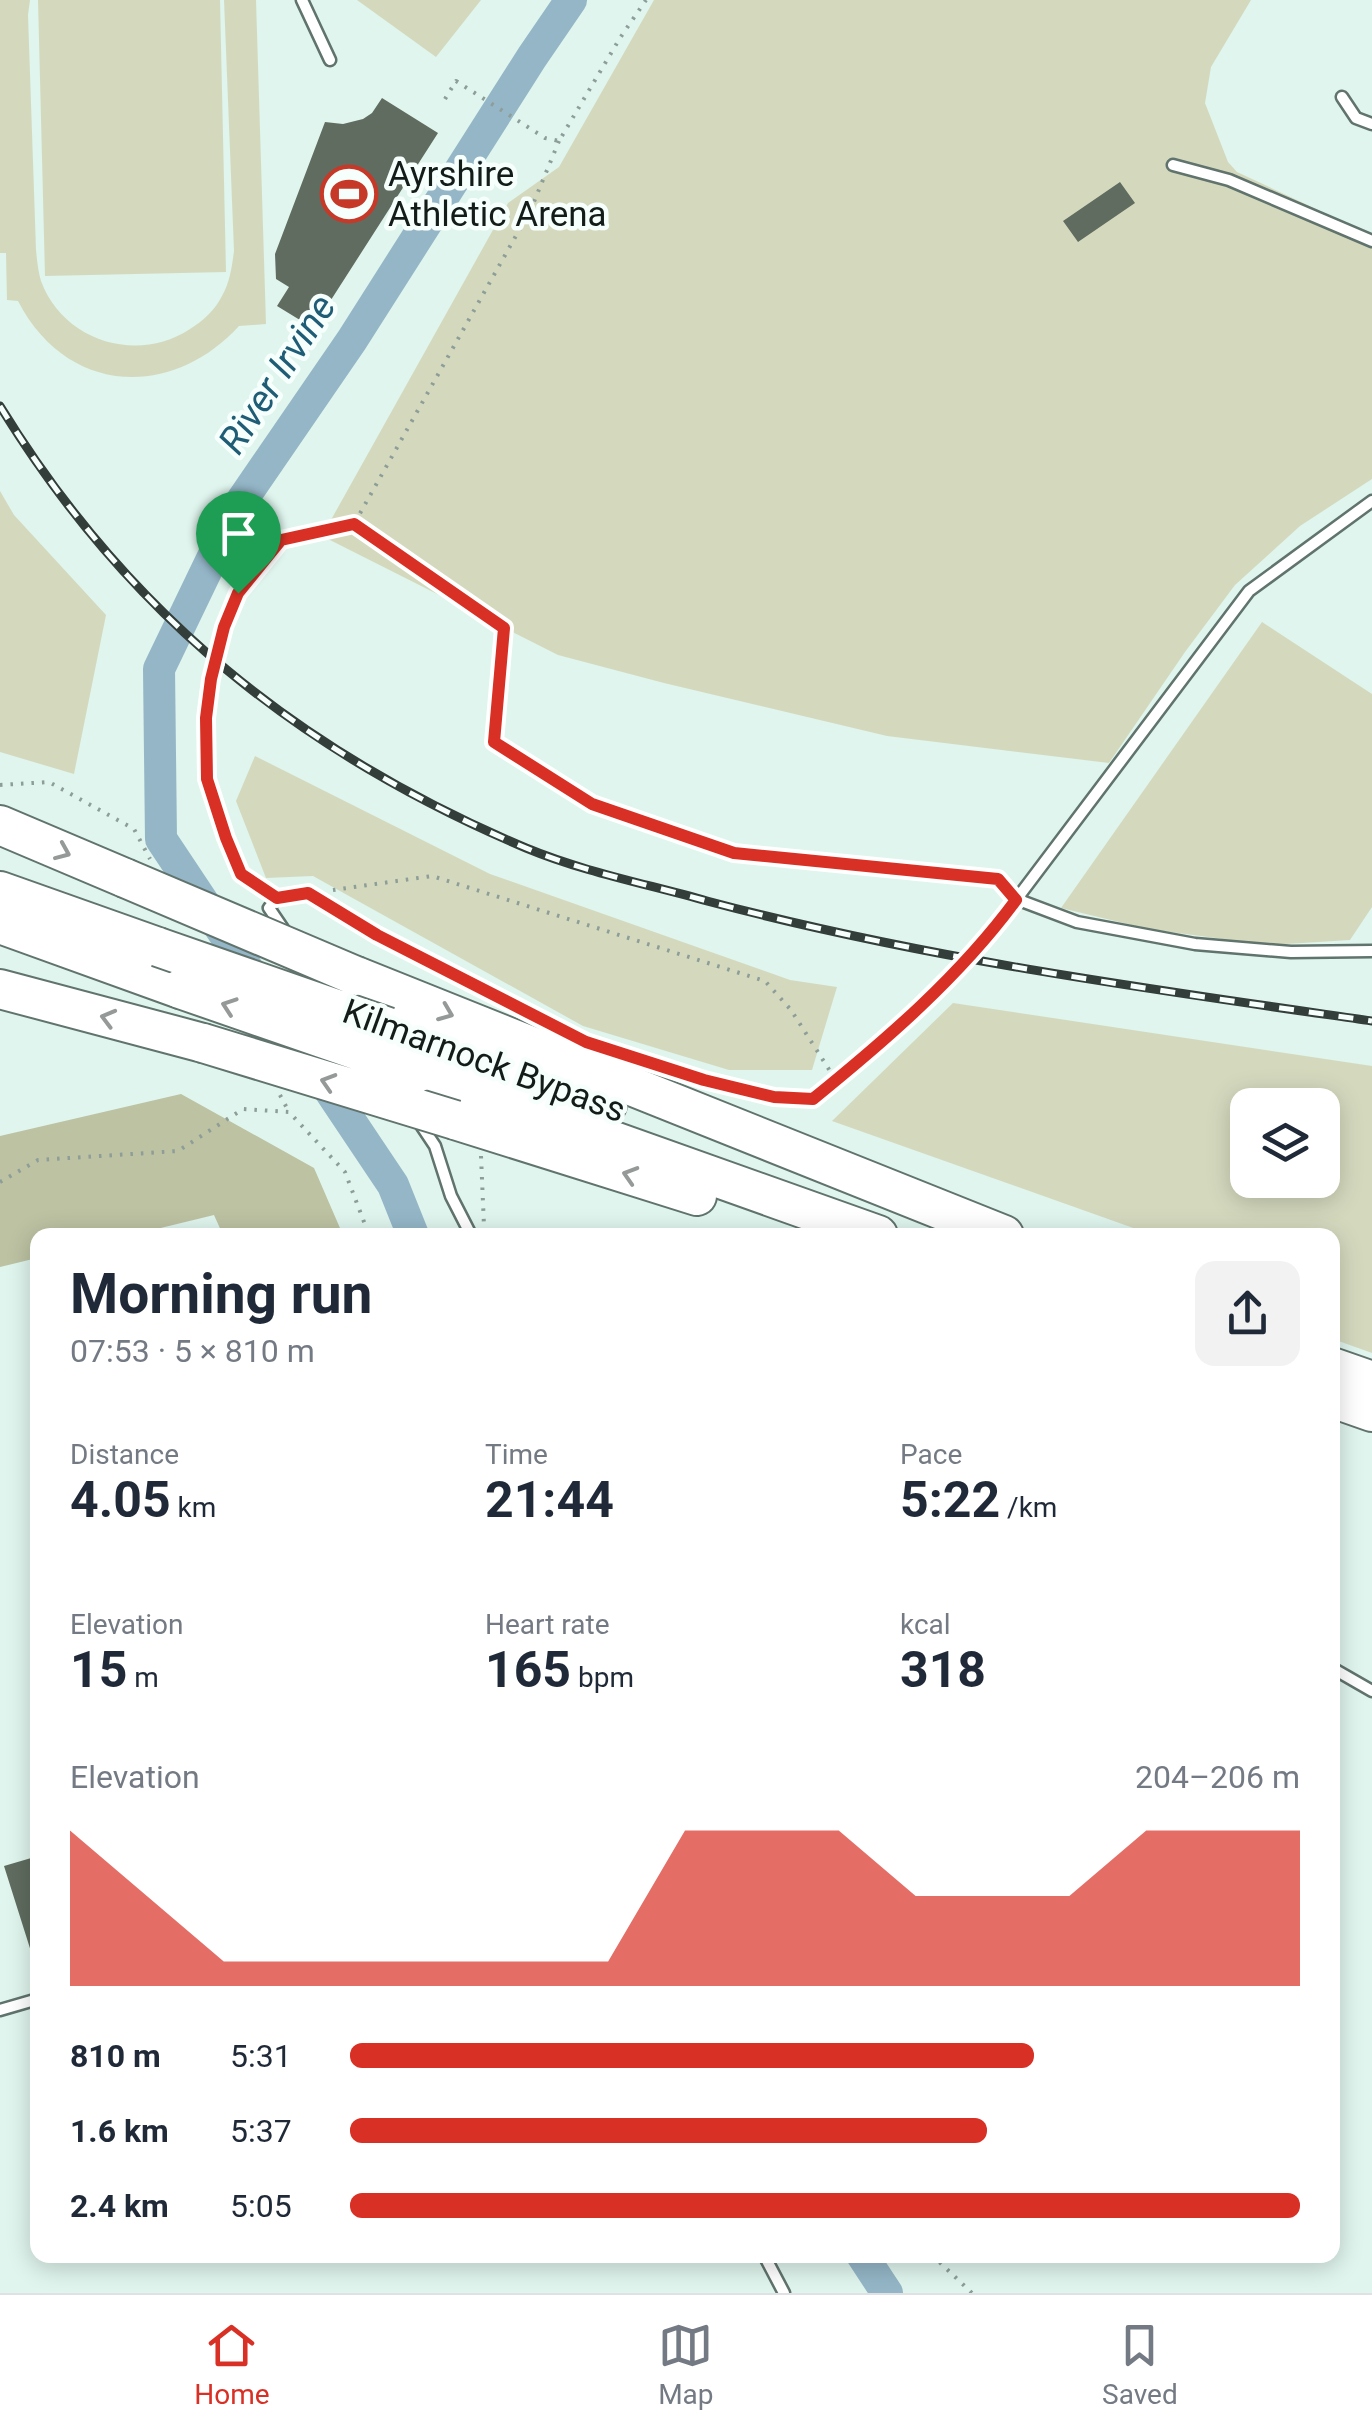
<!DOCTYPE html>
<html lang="en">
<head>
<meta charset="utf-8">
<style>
  :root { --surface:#fff; --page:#f2f2f3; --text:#1f2937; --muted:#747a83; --line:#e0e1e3; --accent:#d93025 }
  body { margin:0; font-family:Roboto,sans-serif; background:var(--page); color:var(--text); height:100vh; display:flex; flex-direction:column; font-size:38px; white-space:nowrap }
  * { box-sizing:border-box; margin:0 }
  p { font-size:32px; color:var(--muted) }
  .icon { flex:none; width:55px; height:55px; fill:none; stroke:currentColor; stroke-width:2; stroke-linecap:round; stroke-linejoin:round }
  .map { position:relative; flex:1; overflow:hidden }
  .side { position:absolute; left:30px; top:1228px; width:1310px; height:1035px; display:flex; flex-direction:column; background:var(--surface); border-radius:20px; box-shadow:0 5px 25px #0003 }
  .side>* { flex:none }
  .fabs { position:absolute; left:1230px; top:1088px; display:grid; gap:20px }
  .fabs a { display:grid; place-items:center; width:110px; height:110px; border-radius:20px; background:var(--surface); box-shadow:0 5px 25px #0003; font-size:50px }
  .pin { position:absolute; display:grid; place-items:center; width:85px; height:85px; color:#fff; margin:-102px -42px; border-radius:50% 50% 50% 0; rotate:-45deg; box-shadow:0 0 10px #0007 }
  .pin .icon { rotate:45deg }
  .round { display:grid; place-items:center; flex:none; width:105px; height:105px; border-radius:20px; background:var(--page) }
  .summary { display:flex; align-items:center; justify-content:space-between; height:170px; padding:0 40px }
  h1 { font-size:55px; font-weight:700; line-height:75px }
  .figures { display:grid; grid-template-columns:repeat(3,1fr); gap:15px; height:170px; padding:10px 40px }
  .figures div { display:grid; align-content:center }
  .figures b { font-size:50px; font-weight:700 }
  .figures small { font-size:28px; font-weight:400 }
  .figures p { font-size:28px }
  .chart { height:280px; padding:20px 40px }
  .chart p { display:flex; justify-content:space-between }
  .chart svg { width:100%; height:180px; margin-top:10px; fill:var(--accent); opacity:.7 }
  ul { padding:0 40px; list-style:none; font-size:32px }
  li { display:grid; grid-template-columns:160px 120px 1fr; align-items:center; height:75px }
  li i { height:25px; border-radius:12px; background:var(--accent) }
  .tab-bar { display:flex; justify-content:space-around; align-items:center; height:140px; border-top:2px solid var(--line); background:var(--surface); font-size:28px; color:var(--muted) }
  .tab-bar a { display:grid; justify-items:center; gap:5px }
  .tab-bar .current { color:var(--accent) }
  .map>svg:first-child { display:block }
</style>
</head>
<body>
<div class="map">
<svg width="1372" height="2293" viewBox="0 0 1372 2293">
  <rect width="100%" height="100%" fill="#dff5ed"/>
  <path fill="#d4d9be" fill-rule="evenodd" d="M 0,0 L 30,0 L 28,15 L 36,250 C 37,260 38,271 41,281 C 63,341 137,364 190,329 C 203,321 215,310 222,296 C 230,282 232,266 234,251 L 224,0 L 256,0 L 266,324 L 239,326 C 170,401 66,394 18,301 L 7,300 L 6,253 L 0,253 Z
    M 38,0 L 220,0 L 226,272 L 45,276 Z
    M 357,0 L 481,0 L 436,57 Z
    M 654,0 L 1251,0 L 1211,67 L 1205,103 L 1228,162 L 1237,172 L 1372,235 L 1372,479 L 1300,526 L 1235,585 L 1185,652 L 1109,763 L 887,736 L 664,683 L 558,655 L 322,536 L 508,203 L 559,167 Z
    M 0,491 L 14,515 L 106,615 L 74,774 L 0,752 Z
    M 1262,622 L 1372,694 L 1372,907 L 1350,940 L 1268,945 L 1148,929 L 1061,908 Z
    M 255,756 L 490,874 L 790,980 L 837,987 L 812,1070 L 729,1070 L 583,1026 L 313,876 L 266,878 L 236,801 Z
    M 953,1003 L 1372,1066 L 1372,1353 L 1333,1339 L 1332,1235 L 1153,1235 L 832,1121 ZM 1248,1105 L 1322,1105 L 1322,1180 L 1248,1180 Z"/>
  <path fill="#bcc2a2" d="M 181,1094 L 314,1168 L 343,1235 L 223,1235 L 214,1215 L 132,1235 L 38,1235 L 37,1258 L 0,1267 L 0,1136 Z"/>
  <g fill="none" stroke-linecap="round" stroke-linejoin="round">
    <path stroke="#94b6c7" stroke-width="32" d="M 261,989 L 161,839 L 159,669 L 236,509 L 352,340 L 532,57 L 571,0
      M 314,1067 L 393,1185 L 413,1235
      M 862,2255 L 887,2293"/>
  </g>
  <path fill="#606c5f" d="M 382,98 L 438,133 L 313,328 L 277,306 L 289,287 L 276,279 L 275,254 L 325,122 L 343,124 L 363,119 L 372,113 Z
    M 1120,182 L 1135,203 L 1078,242 L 1063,221 Z
    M 38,1856 L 38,1873 L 33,1875 L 38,1888 L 38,1960 L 34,1961 L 4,1866 Z"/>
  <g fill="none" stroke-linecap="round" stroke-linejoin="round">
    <g stroke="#60736d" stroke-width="15">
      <path id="lane" d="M 302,0 L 330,60
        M 1342,97 L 1356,118 L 1372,124
        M 1173,165 L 1229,180 L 1372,241
        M 1016,899 L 1077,922 L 1195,944 L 1291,952 L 1372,951
        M 286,933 L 269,908 L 277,898 L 308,893 L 377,935 L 585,1041 L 705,1080 L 774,1097 L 813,1099 C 875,1049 935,995 988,937 L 1249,591 L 1372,501
        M 417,1119 L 435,1146 L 451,1196 L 471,1235
        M 1332,1668 L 1372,1691
        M 0,2010 L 38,1999
        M 764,2255 L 784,2293"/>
    </g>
    <g stroke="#60736d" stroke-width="42">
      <path id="highway" d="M 0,825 L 125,878
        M 0,891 L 158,947
        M 0,924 L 180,989
        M 356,976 L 1004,1235
        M 0,989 L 203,1043
        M 388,1027 L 607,1105
        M 420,1072 L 878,1235
        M 455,1120 L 697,1196
        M 1332,1367 L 1372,1381
        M 1332,1398 L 1372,1412"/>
    </g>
    <path stroke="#8d9d98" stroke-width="4" stroke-dasharray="2.5 8" stroke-linecap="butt" d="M 445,99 L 456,81 L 545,138 L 559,141 L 620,38 L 646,0
      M 559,141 L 531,209 L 354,524 L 504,628 L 493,742 L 592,804 L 734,853 L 998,879 L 1009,891
      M 0,785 L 49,782 L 134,829 L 150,859
      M 333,890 L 432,876 L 765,981 L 791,1010 L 830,1071
      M 266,891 L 241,874 L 226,838 L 207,779 L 205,718 L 211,679 L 224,627 L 238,593 L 281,540 L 354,524
      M 280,1095 L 289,1112
      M 481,1156 L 484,1226
      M 0,1182 L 38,1160 L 178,1151 L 243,1109 L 289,1112 L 345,1172 L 369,1235
      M 932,2255 L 972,2293"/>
    <use href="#lane" stroke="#fff" stroke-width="10"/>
    <use href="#highway" stroke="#fff" stroke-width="38"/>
    <g stroke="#333d3a" stroke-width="9">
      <path id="rail" d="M 0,406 C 128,615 301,753 526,848 C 584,872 647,884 707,901 C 925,959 1149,989 1372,1021"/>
    </g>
    <use href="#rail" stroke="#f6fffc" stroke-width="5" stroke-dasharray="15" stroke-linecap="butt"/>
    <g stroke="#60736d" stroke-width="42" stroke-linecap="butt">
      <path id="highway-bridge" d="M 125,878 L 356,976
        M 158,947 L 388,1027
        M 180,989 L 420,1072
        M 203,1043 L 455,1120"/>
    </g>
    <use href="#highway-bridge" stroke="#fff" stroke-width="38"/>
  </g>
  <defs><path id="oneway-chevron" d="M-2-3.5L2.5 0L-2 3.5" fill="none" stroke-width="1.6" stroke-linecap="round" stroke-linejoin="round" transform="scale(2.5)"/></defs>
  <g stroke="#959998">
    <use href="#oneway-chevron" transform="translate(63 852) rotate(23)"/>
    <use href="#oneway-chevron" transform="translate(229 1006) rotate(-161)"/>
    <use href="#oneway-chevron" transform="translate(446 1013) rotate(22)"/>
    <use href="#oneway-chevron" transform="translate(108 1018) rotate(-165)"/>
    <use href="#oneway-chevron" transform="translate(328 1082) rotate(-163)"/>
    <use href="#oneway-chevron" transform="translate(630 1175) rotate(-163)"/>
  </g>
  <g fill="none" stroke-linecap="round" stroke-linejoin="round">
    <g stroke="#fff" stroke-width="20">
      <path id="route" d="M 354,524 L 504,628 L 494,742 L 592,804 L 734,853 L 998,879 L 1016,900 C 960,976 887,1039 813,1099 L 774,1097 L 704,1080 L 586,1042 L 377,935 L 308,893 L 277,898 L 241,874 L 226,838 L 207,779 L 206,718 L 211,679 L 224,627 L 238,593 L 281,540 Z"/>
    </g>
    <use href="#route" stroke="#d93025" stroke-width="12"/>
  </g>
  <defs>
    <g id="stadium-ring" transform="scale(2.875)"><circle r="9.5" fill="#f6fffc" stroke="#c63929" stroke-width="1.5"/><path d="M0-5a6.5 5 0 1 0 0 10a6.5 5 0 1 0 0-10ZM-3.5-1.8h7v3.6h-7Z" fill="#c63929"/></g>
  </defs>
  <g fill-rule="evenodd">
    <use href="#stadium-ring" x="349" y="194"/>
  </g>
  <g text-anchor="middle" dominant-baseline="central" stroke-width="9" stroke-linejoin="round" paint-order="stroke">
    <g font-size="35" fill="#141c1a" stroke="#f6fffc" text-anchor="start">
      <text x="388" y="174">Ayrshire<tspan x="388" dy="40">Athletic Arena</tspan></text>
    </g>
    <g font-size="35" fill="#141c1a" stroke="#f6fffc">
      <text transform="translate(484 1061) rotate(20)">Kilmarnock Bypass</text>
    </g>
    <g font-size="38" font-style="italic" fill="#1f5c76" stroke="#f6fffc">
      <text transform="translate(277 374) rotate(-57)">River Irvine</text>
    </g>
  </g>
</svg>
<div class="fabs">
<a><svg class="icon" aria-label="layers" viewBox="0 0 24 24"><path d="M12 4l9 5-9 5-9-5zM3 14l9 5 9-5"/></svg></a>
</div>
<div class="pin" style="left:238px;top:593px;background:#1e9e55"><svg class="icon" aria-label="arrive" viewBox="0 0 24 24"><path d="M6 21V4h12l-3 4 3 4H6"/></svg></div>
<section class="side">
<div class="summary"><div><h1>Morning run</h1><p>07:53 · 5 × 810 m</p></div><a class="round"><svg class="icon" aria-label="share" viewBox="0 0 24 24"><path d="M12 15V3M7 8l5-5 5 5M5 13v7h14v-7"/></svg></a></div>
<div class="figures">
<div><p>Distance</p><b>4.05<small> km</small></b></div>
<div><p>Time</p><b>21:44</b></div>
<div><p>Pace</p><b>5:22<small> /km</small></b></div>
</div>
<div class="figures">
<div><p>Elevation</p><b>15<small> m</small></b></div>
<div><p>Heart rate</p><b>165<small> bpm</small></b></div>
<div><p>kcal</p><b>318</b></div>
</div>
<div class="chart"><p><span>Elevation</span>204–206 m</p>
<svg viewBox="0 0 160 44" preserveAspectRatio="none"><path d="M0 44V6L10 22L20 38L30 38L40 38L50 38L60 38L70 38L80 6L90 6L100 6L110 22L120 22L130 22L140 6L150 6L160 6V44z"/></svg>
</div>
<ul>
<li><b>810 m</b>5:31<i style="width:72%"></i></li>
<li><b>1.6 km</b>5:37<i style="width:67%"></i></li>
<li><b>2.4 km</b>5:05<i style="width:100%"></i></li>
</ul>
</section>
</div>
<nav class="tab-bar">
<a class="current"><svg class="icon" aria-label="home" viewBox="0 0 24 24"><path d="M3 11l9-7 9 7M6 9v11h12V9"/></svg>Home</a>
<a><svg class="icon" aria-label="map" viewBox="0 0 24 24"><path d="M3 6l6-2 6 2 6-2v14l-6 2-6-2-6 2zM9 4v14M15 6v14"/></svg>Map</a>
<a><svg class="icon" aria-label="saved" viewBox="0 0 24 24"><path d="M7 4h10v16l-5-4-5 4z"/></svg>Saved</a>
</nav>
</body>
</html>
